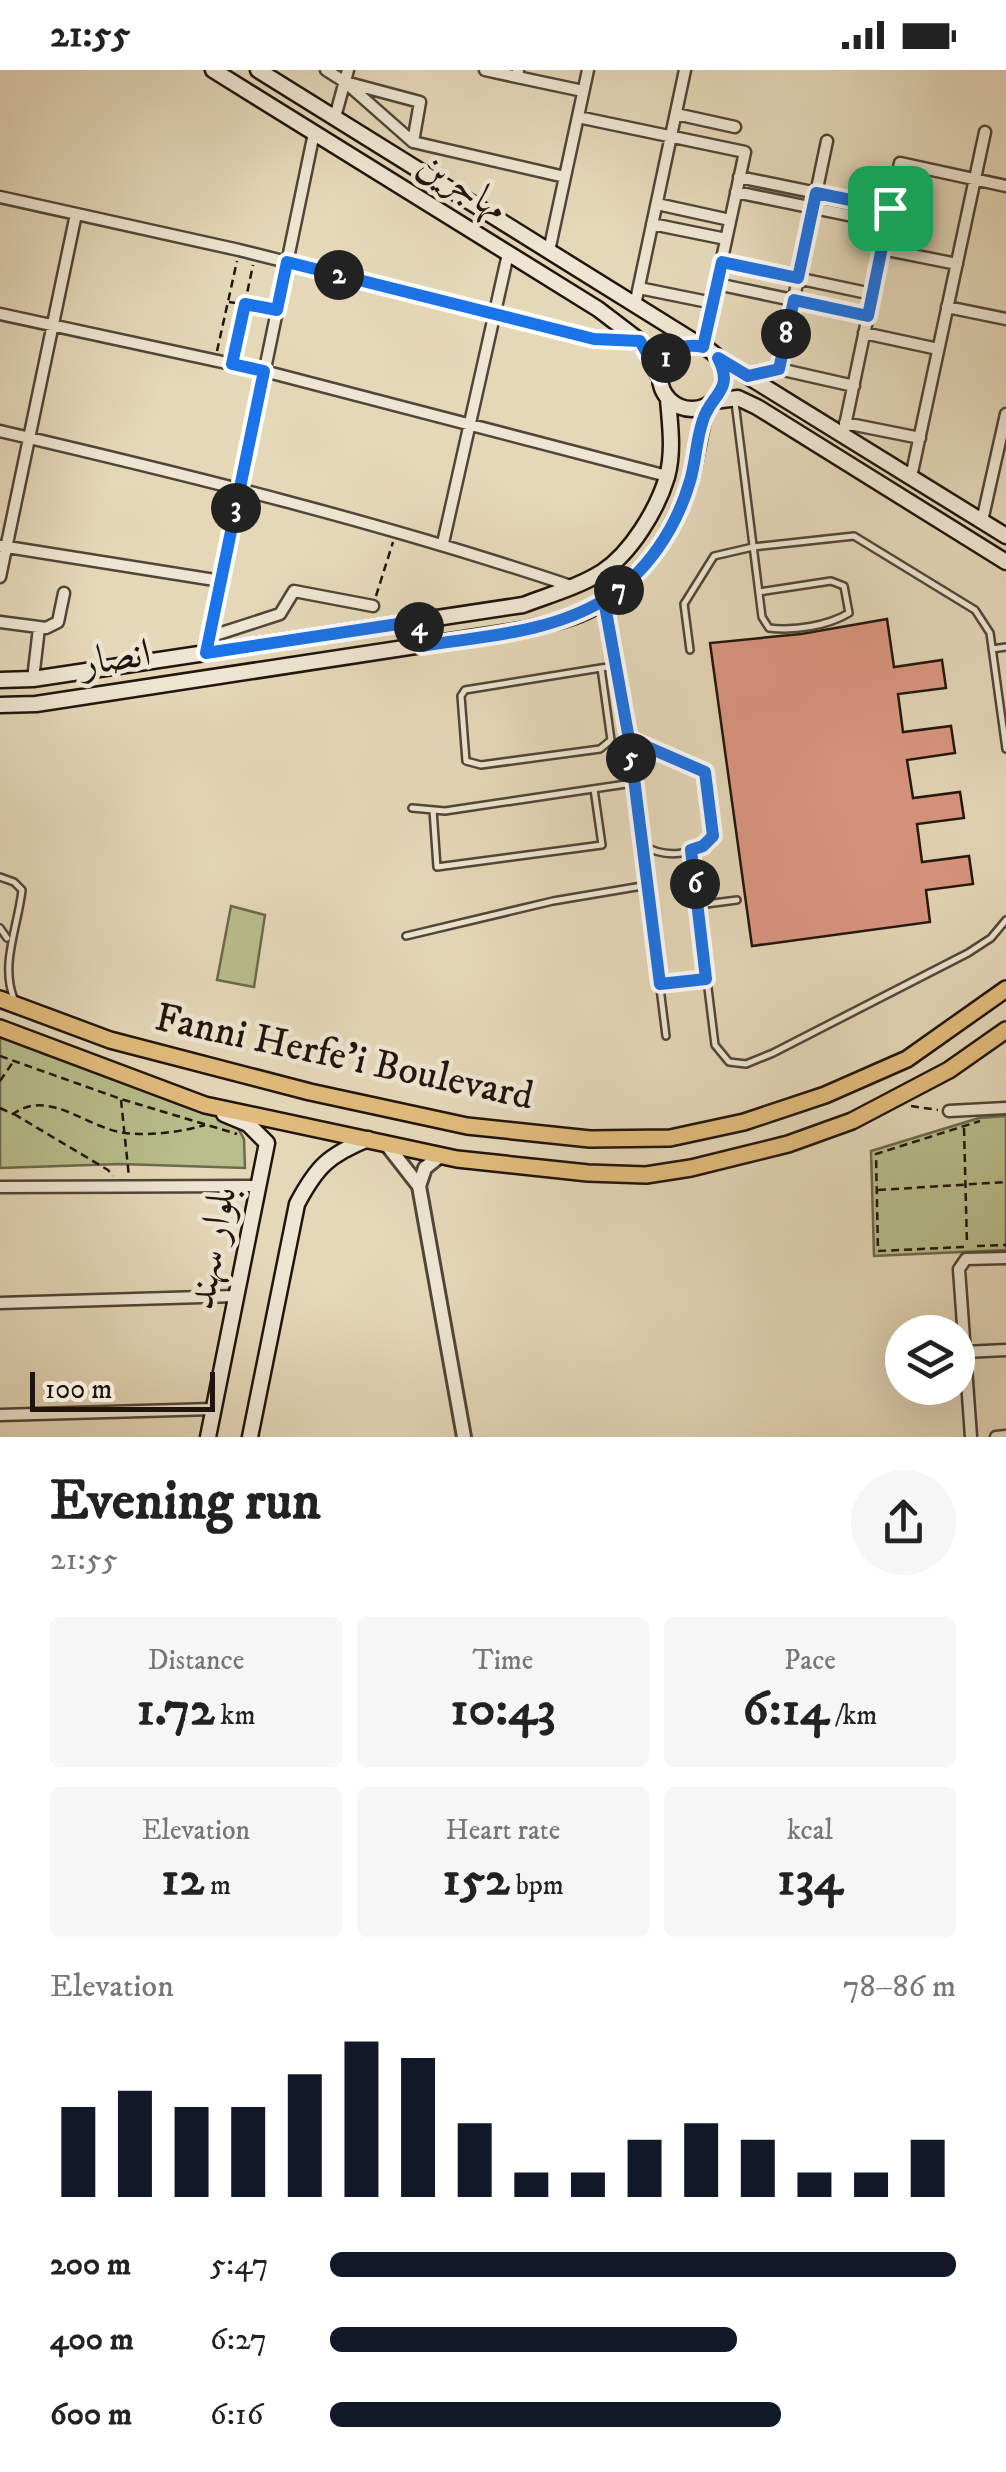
<!DOCTYPE html>
<html lang="en">
<head>
<meta charset="utf-8">
<style>
  :root { --surface:#fff; --page:#f6f6f6; --text:#222; --muted:#767676; --accent:#111827 }
  body { margin:0; font-family:"IM FELL DW Pica",Amiri,serif; background:var(--page); color:var(--text); height:100vh; display:flex; flex-direction:column; font-size:38px; white-space:nowrap }
  * { box-sizing:border-box; margin:0 }
  p { font-size:32px; color:var(--muted) }
  .icon { flex:none; width:55px; height:55px; fill:none; stroke:currentColor; stroke-width:2; stroke-linecap:round; stroke-linejoin:round }
  .map { position:relative; height:1367px; overflow:hidden }
  .side { display:flex; flex-direction:column; background:var(--surface); flex:1 }
  .side>* { flex:none }
  .controls { position:absolute; left:885px; top:1245px; display:grid; gap:20px }
  .controls a { display:grid; place-items:center; width:90px; height:90px; border-radius:50%; background:var(--surface); box-shadow:0 10px 40px #0002; font-size:50px }
  .scale { position:absolute; left:30px; bottom:25px; width:185px; box-sizing:border-box; padding-left:10px; border:5px solid #20140c; border-top:0; font-size:28px; line-height:35px; white-space:nowrap; color:#20140c; -webkit-text-stroke:8px #eee6d2; paint-order:stroke }
  .pin { position:absolute; display:grid; place-items:center; width:85px; height:85px; color:#fff; margin:-42px; border-radius:20px; box-shadow:0 5px 15px #0006 }
  .km { position:absolute; width:50px; height:50px; margin:-25px; border-radius:50%; background:#222; color:#fff; font-size:28px; line-height:50px; text-align:center }
  .round { display:grid; place-items:center; flex:none; width:105px; height:105px; border-radius:52px; background:var(--page) }
  .headline { display:flex; align-items:center; justify-content:space-between; height:170px; padding:0 50px }
  h1 { font-size:55px; font-weight:800; line-height:75px }
  .figures { display:grid; grid-template-columns:repeat(3,1fr); gap:15px; height:170px; padding:10px 50px }
  .figures div { display:grid; align-content:center; border-radius:10px; background:var(--page); text-align:center }
  .figures b { font-size:50px; font-weight:800 }
  .figures small { font-size:28px; font-weight:400 }
  .figures p { font-size:28px }
  .chart { height:280px; padding:20px 50px }
  .chart p { display:flex; justify-content:space-between }
  .chart svg { width:100%; height:180px; margin-top:10px; stroke:var(--accent); stroke-width:6 }
  ul { padding:0 50px; list-style:none; font-size:32px }
  li { display:grid; grid-template-columns:160px 120px 1fr; align-items:center; height:75px }
  li i { height:25px; border-radius:12px; background:var(--accent) }
  .status { display:flex; justify-content:space-between; align-items:center; height:70px; padding:0 50px; background:var(--surface); direction:ltr }
  .status svg { height:28px; fill:currentColor }
  .map>svg:first-child { display:block }
</style>
</head>
<body>
<div class="status"><b>21:55</b><svg viewBox="0 0 49 12"><path d="M0 12V9h3v3zM5 12V6h3v6zM10 12V3h3v9zM15 12V0h3v12zM26 1h20v11H26zM47 4h2v5h-2z"/></svg></div>
<div class="map">
<svg width="1006" height="1367" viewBox="0 0 1006 1367">
  <rect width="100%" height="100%" fill="#e5d8b9"/>
  <filter id="stains"><feTurbulence type="fractalNoise" baseFrequency=".002" numOctaves="4"/><feColorMatrix values="0 0 0 0 .2 0 0 0 0 .09 0 0 0 0 .02 0 0 0 .5 -.17"/></filter>
  <radialGradient id="worn" r=".72"><stop offset=".6" stop-color="#630" stop-opacity="0"/><stop offset="1" stop-color="#630" stop-opacity=".3"/></radialGradient>
  <path fill="#b8be8c" stroke="#6c694c" stroke-width="2.5" d="M 231,836 L 265,845 L 254,917 L 217,910 Z
    M 0,963 L 228,1040 L 244,1069 L 245,1098 L 120,1094 L 0,1098 Z
    M 1006,1046 L 1006,1180 L 874,1186 L 871,1081 L 979,1048 Z"/>
  <path fill="#db9681" stroke="#20140c" stroke-width="2.5" d="M 887,549 L 894,597 L 942,590 L 946,618 L 898,624 L 903,662 L 951,656 L 955,683 L 907,690 L 913,728 L 960,722 L 964,748 L 917,754 L 922,792 L 969,786 L 973,814 L 926,820 L 930,852 L 752,876 L 710,573 L 801,564 Z"/>
  <g fill="none" stroke-linecap="round" stroke-linejoin="round">
    <g stroke="#514537" stroke-width="10">
      <path id="service" d="M 735,332 L 762,547 L 769,558 C 795,561 827,556 849,543 L 844,516 L 831,511 L 759,522
        M 604,533 L 629,669 L 666,966
        M 992,579 L 1006,577
        M 690,580 L 684,534 L 714,486 L 753,477 L 854,466 L 975,540 L 990,563 L 1006,679
        M 601,598 L 611,670 L 600,679 L 481,695 L 466,691 L 461,626 L 465,620 L 601,598 L 617,596
        M 629,669 L 705,703 L 713,767 C 693,786 666,789 642,775
        M 412,738 L 445,741 L 633,713
        M 433,740 L 437,797 L 602,775 L 594,719
        M 691,780 L 715,975 L 729,992 L 746,994 L 773,983 L 968,883 L 991,868 L 1006,850
        M 0,807 L 14,812 L 22,820 C 18,857 0,894 14,929
        M 698,835 L 737,830
        M 0,858 L 7,868
        M 406,866 L 553,831 L 648,815
        M 661,914 L 706,909"/>
    </g>
    <g stroke="#514537" stroke-width="15">
      <path id="minor" d="M 326,0 L 345,12 L 420,32 L 413,72
        M 485,0 L 517,7 L 518,1
        M 517,7 L 583,21
        M 345,12 L 413,72 L 565,107
        M 676,44 L 735,57
        M 335,47 L 348,0
        M 578,47 L 745,82 L 703,277
        M 739,107 L 890,138
        M 736,122 L 887,153
        M 0,127 L 239,180 L 594,269 L 639,271
        M 657,134 L 730,150
        M 652,154 L 726,169
        M 882,179 L 957,194
        M 549,181 L 588,0
        M 721,192 L 872,224
        M 717,214 L 868,246
        M 639,218 L 713,233
        M 635,235 L 685,0
        M 947,237 L 1006,249
        M 0,244 L 264,301 L 667,406
        M 864,263 L 938,279
        M 779,299 L 827,71
        M 748,306 L 779,299 L 854,316
        M 845,353 L 920,368
        M 0,361 C 193,406 383,453 571,516
        M 843,365 L 900,93 L 1006,116
        M 911,407 L 985,62
        M 982,451 L 1006,344
        M 443,473 L 508,184
        M 1,476 L 221,511
        M 0,507 L 76,144
        M 0,552 L 46,558 L 58,552 L 64,523
        M 209,567 L 280,544 L 294,521 L 373,536
        M 206,583 L 314,63
        M 33,609 L 39,558
        M 949,1041 L 1006,1038
        M 0,1117 L 259,1116
        M 0,1233 L 236,1226
        M 964,1282 L 1006,1280
        M 0,1345 L 213,1339
        M 971,1367 L 959,1199 L 966,1189 L 1006,1188
        M 996,1367 L 1006,1366"/>
    </g>
    <g stroke="#514537" stroke-width="18">
      <path id="tertiary" d="M 387,1075 L 419,1116 L 464,1367
        M 419,1116 L 425,1098 L 440,1086 L 445,1087"/>
    </g>
    <g stroke="#20140c" stroke-width="19">
      <path id="secondary" d="M 213,0 L 598,239 L 640,271 L 659,306
        M 258,0 L 703,277
        M660 307a32 32 0 1 1 64 0a32 32 0 1 1-64 0Z
        M 718,288 L 1006,466
        M 714,331 L 738,328 L 757,337 L 1006,492
        M 0,610 L 33,609 L 523,535 C 549,525 578,517 602,502 C 631,483 657,440 667,407 C 674,381 670,355 668,329
        M 0,635 L 36,634 L 528,559 C 545,554 564,551 580,544 C 635,521 673,466 690,411 C 697,387 699,361 707,336
        M 208,1367 L 267,1073 L 248,1054 L 224,1044
        M 250,1367 L 297,1134 C 317,1096 329,1085 368,1069"/>
    </g>
    <g stroke="#20140c" stroke-width="20">
      <path id="primary" d="M 0,929 L 110,970 L 310,1022 L 467,1056 L 590,1069 L 670,1068 L 744,1052 L 825,1025 L 907,989 L 1006,919
        M 0,958 L 205,1035 L 457,1089 L 588,1103 L 646,1105 L 691,1098 L 788,1074 L 852,1051 L 949,1000 L 1006,960"/>
    </g>
    <path stroke="#20140c" stroke-width="2.5" stroke-dasharray="8 5" stroke-linecap="butt" d="M 229,232 L 266,238
      M 217,281 L 237,191
      M 234,285 L 253,195
      M 376,526 L 393,472
      M 0,986 L 121,1029 L 237,1064
      M 0,1011 L 13,992
      M 121,1030 L 129,1107
      M 911,1036 L 938,1040
      M 0,1038 L 13,1044 C 49,1018 86,1058 125,1063 C 151,1066 180,1062 205,1055
      M 14,1044 L 108,1100 L 113,1106
      M 964,1058 L 967,1175
      M 878,1120 L 1006,1112
      M 977,1176 L 1006,1175
      M 964,1177 L 878,1181 L 876,1084 L 980,1051"/>
    <use href="#service" stroke="#eee6d2" stroke-width="5"/>
    <use href="#minor" stroke="#eee6d2" stroke-width="10"/>
    <use href="#tertiary" stroke="#eee6d2" stroke-width="12"/>
    <use href="#secondary" stroke="#eee6d2" stroke-width="14"/>
    <use href="#primary" stroke="#e2bc7c" stroke-width="15"/>
  </g>
  <g fill="none" stroke-linecap="round" stroke-linejoin="round">
    <g stroke="#fff" stroke-width="20">
      <path id="route" d="M 890,138 L 816,123 L 798,208 L 722,192 L 703,277 C 680,272 664,283 660,306 L 640,271 L 594,269 L 287,192 L 277,240 L 245,234 L 232,294 L 264,301 L 206,583 L 418,551 L 422,576 C 483,566 550,563 604,530 L 629,669 L 660,914 L 706,909 L 691,780 L 703,776 L 713,766 L 705,702 L 629,669 L 604,530 C 646,504 676,459 690,411 C 696,391 696,370 703,350 C 711,324 735,321 718,288 L 748,306 L 779,299 L 794,230 L 868,246 L 890,138"/>
    </g>
    <use href="#route" stroke="#1a73e8" stroke-width="12"/>
  </g>
  <g text-anchor="middle" dominant-baseline="central" stroke-width="9" stroke-linejoin="round" paint-order="stroke">
    <g font-size="40" fill="#20140c" stroke="#eee6d2">
      <text transform="translate(462 117) rotate(32)">مهاجرین</text>
      <text transform="translate(116 589) rotate(-9)">انصار</text>
      <text transform="translate(344 988) rotate(12)">Fanni Herfe'i Boulevard</text>
      <text transform="translate(213 1178) rotate(-79)">بلوار سهند</text>
    </g>
  </g>
  <rect width="100%" height="100%" filter="url(#stains)"/>
  <rect width="100%" height="100%" fill="url(#worn)"/>
</svg>
<div class="controls">
<a><svg class="icon" aria-label="layers" viewBox="0 0 24 24"><path d="M12 4l9 5-9 5-9-5zM3 14l9 5 9-5"/></svg></a>
</div>
<div class="scale">100 m</div>
<div class="pin" style="left:890px;top:138px;background:#1e9e55"><svg class="icon" aria-label="arrive" viewBox="0 0 24 24"><path d="M6 21V4h12l-3 4 3 4H6"/></svg></div>
<b class="km" style="left:666px;top:288px">1</b>
<b class="km" style="left:339px;top:205px">2</b>
<b class="km" style="left:236px;top:438px">3</b>
<b class="km" style="left:419px;top:557px">4</b>
<b class="km" style="left:631px;top:688px">5</b>
<b class="km" style="left:695px;top:814px">6</b>
<b class="km" style="left:619px;top:520px">7</b>
<b class="km" style="left:786px;top:264px">8</b>
</div>
<section class="side">
<div class="headline"><div><h1>Evening run</h1><p>21:55</p></div><a class="round"><svg class="icon" aria-label="share" viewBox="0 0 24 24"><path d="M12 15V3M7 8l5-5 5 5M5 13v7h14v-7"/></svg></a></div>
<div class="figures">
<div><p>Distance</p><b>1.72<small> km</small></b></div>
<div><p>Time</p><b>10:43</b></div>
<div><p>Pace</p><b>6:14<small> /km</small></b></div>
</div>
<div class="figures">
<div><p>Elevation</p><b>12<small> m</small></b></div>
<div><p>Heart rate</p><b>152<small> bpm</small></b></div>
<div><p>kcal</p><b>134</b></div>
</div>
<div class="chart"><p><span>Elevation</span>78–86 m</p>
<svg viewBox="0 0 160 44" preserveAspectRatio="none"><path d="M5 44V22M15 44V18M25 44V22M35 44V22M45 44V14M55 44V6M65 44V10M75 44V26M85 44V38M95 44V38M105 44V30M115 44V26M125 44V30M135 44V38M145 44V38M155 44V30"/></svg>
</div>
<ul>
<li><b>200 m</b>5:47<i style="width:100%"></i></li>
<li><b>400 m</b>6:27<i style="width:65%"></i></li>
<li><b>600 m</b>6:16<i style="width:72%"></i></li>
</ul>
</section>
</body>
</html>
